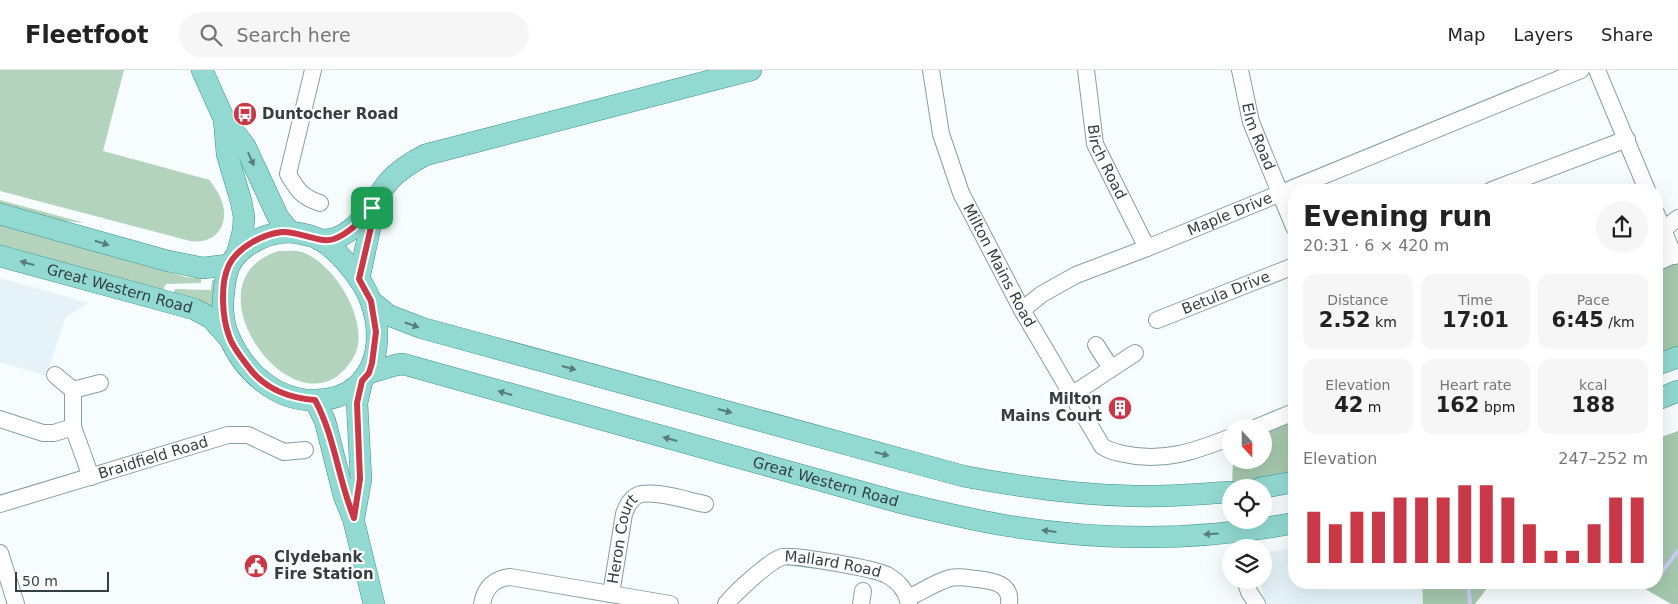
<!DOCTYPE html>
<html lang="en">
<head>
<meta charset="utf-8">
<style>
  :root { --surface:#fff; --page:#f6f6f6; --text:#222; --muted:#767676; --line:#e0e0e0; --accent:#c83846 }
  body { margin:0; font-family:"DejaVu Sans",sans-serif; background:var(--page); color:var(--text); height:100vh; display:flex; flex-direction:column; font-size:19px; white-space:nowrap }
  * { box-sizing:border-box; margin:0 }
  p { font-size:16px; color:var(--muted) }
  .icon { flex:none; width:28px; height:28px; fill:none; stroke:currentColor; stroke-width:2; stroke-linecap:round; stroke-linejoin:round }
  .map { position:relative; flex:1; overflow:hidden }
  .panel { position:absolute; left:1288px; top:114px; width:375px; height:405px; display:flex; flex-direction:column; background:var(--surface); border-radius:20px; box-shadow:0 5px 20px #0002 }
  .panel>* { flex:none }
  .needle { width:32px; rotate:159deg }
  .tools { position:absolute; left:1222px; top:349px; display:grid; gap:10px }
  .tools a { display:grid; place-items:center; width:50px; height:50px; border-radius:50%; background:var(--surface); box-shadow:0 5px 20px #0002; font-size:25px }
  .scale { position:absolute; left:15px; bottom:12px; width:94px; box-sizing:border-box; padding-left:5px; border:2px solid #333f42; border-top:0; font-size:14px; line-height:18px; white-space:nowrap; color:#333f42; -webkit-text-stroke:4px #fff; paint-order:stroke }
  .pin { position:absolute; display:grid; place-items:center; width:42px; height:42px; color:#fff; margin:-21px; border-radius:10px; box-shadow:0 2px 8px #0006 }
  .round { display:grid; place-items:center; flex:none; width:52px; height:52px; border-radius:26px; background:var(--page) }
  .headline { display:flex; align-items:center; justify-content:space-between; height:85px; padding:0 15px }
  h1 { font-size:28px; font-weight:600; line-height:38px }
  .figures { display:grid; grid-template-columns:repeat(3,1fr); gap:8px; height:85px; padding:5px 15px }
  .figures div { display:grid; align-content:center; border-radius:12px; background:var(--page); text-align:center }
  .figures b { font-size:21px; font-weight:600 }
  .figures small { font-size:14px; font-weight:400 }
  .figures p { font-size:14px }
  .chart { height:140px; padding:10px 15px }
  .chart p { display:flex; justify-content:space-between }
  .chart svg { width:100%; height:90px; margin-top:5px; stroke:var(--accent); stroke-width:6 }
  header { display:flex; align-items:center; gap:30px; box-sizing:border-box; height:70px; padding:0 25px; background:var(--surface); border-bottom:1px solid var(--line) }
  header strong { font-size:24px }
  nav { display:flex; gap:28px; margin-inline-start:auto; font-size:18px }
  .search { width:350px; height:45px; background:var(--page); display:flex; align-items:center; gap:12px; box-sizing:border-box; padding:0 18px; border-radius:28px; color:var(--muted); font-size:19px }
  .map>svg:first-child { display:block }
</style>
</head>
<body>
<header>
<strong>Fleetfoot</strong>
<div class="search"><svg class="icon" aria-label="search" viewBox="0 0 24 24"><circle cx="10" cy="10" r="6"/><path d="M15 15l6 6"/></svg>Search here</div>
<nav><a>Map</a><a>Layers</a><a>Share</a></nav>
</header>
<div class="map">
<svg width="1678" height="534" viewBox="0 0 1678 534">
  <rect width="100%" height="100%" fill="#f7fdfe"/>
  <path fill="#e5f3f8" d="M 0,208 L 89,233 L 66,247 L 46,306 L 0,292 Z
    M 1294,477 L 1294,512 L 1422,513 L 1423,534 L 1266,534 L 1260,510 L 1264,510 L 1264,484 Z"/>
  <path fill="#b4d3bc" d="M 0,0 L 124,0 L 103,81 L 210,110 C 213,116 218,121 220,127 C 232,152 217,175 190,171 L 0,121 Z
    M 0,130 L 85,153 L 56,150 L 0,134 Z
    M 0,153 L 100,181 L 131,192 L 186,207 L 201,208 L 201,213 L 166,214 L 163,220 L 0,176 Z
    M 279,181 C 286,181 294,180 302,182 C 333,193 363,242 358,274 C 357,283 352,291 346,298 C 291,362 183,210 279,181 Z
    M 220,209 L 217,240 L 193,228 L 173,223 L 175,219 L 211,220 L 212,210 Z"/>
  <path fill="#a5c8ae" d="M 1678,183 L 1678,287 L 1656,295 L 1656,193 Z
    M 1294,342 L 1294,412 L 1260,417 L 1232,418 L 1233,390 L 1264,390 L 1264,358 Z
    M 1678,361 L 1678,534 L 1671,534 L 1635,513 L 1656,512 L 1656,369 Z
    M 1422,513 L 1422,512 L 1491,513 L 1475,534 L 1423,534 Z"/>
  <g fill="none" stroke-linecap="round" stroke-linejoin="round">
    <path stroke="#cbcef4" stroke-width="4" d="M 1656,509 L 1678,481
      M 1468,512 L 1470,534"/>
    <g stroke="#849fa6" stroke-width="18">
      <g id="minor">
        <path d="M 313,0 L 288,104 C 298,121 302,127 320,133"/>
        <path id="s1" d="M 931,0 L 941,64 L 961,123 L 1022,240 L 1102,376 C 1109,381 1115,382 1124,384 C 1162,393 1196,381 1231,367"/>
        <path id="s2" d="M 1086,0 L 1095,74 L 1147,178"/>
        <path id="s3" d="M 1240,0 L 1251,52 L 1294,157"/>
        <path d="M 1597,0 L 1647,120"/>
        <path d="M 1492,120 L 1627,69"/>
        <path d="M 1656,143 L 1674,186"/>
        <path d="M 1663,160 L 1678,148"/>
        <path d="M 1656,193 L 1678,183"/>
        <path id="s4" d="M 1022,240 L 1042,224 L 1076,205 L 1147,178 L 1581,0"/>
        <path id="s5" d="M 1157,250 L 1294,196"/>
        <path d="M 1096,275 L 1111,298"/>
        <path d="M 55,305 L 73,320"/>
        <path d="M 1073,324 L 1135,283"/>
        <path d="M 0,349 L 43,363 L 54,363 L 73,357"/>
        <path d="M 1255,358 L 1294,342"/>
        <path d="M 91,407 L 73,357 L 73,320 L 100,313"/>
        <path id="s6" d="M 0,434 L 228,365 L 248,365 L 284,382 L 305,380"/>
        <path d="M 0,483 L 16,534"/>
        <path d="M 1245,510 L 1249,522 L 1257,534"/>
        <path id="s7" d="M 611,524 L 624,444 C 627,436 630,429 638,425 C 653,419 689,431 705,434"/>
        <path d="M 908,528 C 921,522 936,512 950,508 C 959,506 968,508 977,509 C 992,511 1012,513 1009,534"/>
        <path d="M 482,534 C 485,518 493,509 510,507 L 670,534"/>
        <path id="s8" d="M 726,534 C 735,523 769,491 782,487 C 792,484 876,499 887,505 C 899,512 906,520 909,534"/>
        <path d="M 861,534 L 863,521"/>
      </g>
    </g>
    <g stroke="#41928b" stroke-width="22">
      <g id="major">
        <path d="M 202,0 L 224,49 L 245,76 L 278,147 L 290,162"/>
        <path d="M 224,49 L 227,84 L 241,131 L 244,147 L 243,161 L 237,184"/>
        <path d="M 0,144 L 168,191 L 203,198 L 228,195"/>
        <path d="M 290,162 C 299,163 310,165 319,169 C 339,180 364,211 371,232 C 387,277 372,328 317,330 C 278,332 245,303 230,269 C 223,255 222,236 224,221 C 226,200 230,188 247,176 C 260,167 274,162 290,162 Z"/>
        <path d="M 320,170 C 356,172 370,133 390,110 C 400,99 412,92 425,85 L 751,0"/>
        <path id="s9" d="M 0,186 L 194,239 L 211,248 L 229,268"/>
        <path d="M 359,209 L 371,153 L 372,137"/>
        <path d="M 371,231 L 388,245 L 422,258 L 963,406 C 1020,417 1077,425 1135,426 C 1167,427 1199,424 1231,422"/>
        <path d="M 1656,295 L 1678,287"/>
        <path id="s10" d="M 369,303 L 396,295 L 403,294 L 898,432 C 935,441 972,450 1009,456 C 1103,471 1201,471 1294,453"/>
        <path d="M 315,330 L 325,351 L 344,426 L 353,448 L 374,534"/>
        <path d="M 1656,330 L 1678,321"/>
        <path d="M 1260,418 L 1294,412"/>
        <path d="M 354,448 L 361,409 L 357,333 L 362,311"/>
      </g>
    </g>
    <use href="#minor" stroke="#fff" stroke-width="16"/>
    <use href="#major" stroke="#91d9d1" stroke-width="21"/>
  </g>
  <defs><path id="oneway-solid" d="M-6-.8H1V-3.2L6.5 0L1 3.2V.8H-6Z" transform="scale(1.25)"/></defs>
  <g fill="#597d7b">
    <use href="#oneway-solid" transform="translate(251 89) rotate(66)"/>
    <use href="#oneway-solid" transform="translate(102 173) rotate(17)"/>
    <use href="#oneway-solid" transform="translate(27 193) rotate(-165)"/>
    <use href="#oneway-solid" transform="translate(412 255) rotate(19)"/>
    <use href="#oneway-solid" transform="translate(569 298) rotate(15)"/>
    <use href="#oneway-solid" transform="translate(505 323) rotate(-164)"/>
    <use href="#oneway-solid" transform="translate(725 341) rotate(15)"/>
    <use href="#oneway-solid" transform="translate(670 369) rotate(-165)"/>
    <use href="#oneway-solid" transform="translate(882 384) rotate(15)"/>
    <use href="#oneway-solid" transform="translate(1049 461) rotate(-173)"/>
    <use href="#oneway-solid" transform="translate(1211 464) rotate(176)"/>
  </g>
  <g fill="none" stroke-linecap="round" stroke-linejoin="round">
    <g stroke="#fff" stroke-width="10">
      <path id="route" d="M 372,138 L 372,153 L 359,209 L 371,231 L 376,262 L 372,293 L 369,303 L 362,311 L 357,333 L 360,409 L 354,448 C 338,409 335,367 315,330 C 288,328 263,318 247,295 C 240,286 232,276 229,266 C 222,247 220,213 229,195 C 238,177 263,164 282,162 C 299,161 320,174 334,169 C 350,163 361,150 372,138 Z"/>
    </g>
    <use href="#route" stroke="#c83846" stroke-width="6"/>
  </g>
  <defs>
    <g id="bus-disc" transform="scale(1.25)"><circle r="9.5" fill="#c83846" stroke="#fff"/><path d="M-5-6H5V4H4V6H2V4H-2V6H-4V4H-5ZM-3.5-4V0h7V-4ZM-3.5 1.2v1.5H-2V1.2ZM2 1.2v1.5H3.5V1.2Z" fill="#fff"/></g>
    <g id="building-disc" transform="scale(1.25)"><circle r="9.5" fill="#c83846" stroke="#fff"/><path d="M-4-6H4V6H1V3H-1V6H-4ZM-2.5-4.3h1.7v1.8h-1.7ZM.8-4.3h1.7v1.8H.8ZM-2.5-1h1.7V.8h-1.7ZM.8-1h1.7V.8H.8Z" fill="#fff"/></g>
    <g id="civic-disc" transform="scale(1.25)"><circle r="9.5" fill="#c83846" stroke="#fff"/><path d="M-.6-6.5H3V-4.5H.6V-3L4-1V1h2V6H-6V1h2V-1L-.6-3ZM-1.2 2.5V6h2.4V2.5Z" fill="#fff"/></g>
  </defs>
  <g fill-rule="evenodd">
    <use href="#bus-disc" x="245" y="44"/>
    <use href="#building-disc" x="1120" y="338"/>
    <use href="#civic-disc" x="256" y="496"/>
  </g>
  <g text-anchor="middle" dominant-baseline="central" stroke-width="4.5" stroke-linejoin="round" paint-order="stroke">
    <g font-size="15" font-weight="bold" fill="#333f42" stroke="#fff" text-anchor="start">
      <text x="262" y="44">Duntocher Road</text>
      <text x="1102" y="329" text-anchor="end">Milton<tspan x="1102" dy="17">Mains Court</tspan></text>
      <text x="274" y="487">Clydebank<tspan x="274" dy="17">Fire Station</tspan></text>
    </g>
    <g font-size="15" fill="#333f42" stroke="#fff">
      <text stroke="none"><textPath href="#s3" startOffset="69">Elm Road</textPath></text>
      <text stroke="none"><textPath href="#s2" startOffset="95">Birch Road</textPath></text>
      <text stroke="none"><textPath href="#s4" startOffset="230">Maple Drive</textPath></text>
      <text stroke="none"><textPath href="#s1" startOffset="209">Milton Mains Road</textPath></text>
      <text stroke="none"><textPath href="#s9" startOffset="124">Great Western Road</textPath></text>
      <text stroke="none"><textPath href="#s5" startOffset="74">Betula Drive</textPath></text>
      <text stroke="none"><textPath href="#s6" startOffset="160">Braidfield Road</textPath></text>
      <text stroke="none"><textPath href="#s10" startOffset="474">Great Western Road</textPath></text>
      <text stroke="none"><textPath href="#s7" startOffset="56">Heron Court</textPath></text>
      <text stroke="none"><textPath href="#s8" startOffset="125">Mallard Road</textPath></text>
    </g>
  </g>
</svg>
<div class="tools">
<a><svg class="needle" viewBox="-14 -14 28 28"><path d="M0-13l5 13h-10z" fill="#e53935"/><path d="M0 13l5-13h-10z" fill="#767676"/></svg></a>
<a><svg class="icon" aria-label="locate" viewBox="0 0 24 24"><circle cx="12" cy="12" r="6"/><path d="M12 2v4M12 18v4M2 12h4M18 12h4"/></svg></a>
<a><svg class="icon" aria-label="layers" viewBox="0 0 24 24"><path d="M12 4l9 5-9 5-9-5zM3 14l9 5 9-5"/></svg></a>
</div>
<div class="scale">50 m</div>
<div class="pin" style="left:372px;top:138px;background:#1e9e55"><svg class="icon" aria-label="arrive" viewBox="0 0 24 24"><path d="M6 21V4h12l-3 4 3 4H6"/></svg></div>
<section class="panel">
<div class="headline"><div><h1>Evening run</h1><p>20:31 · 6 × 420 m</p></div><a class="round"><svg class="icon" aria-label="share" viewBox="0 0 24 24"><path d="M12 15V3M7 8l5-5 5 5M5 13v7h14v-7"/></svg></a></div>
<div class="figures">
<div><p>Distance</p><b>2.52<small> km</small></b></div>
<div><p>Time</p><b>17:01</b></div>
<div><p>Pace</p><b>6:45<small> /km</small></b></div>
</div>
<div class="figures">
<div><p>Elevation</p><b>42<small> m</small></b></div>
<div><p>Heart rate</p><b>162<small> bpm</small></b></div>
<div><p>kcal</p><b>188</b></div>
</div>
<div class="chart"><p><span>Elevation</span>247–252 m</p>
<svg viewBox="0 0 160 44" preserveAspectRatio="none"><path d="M5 44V19M15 44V25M25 44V19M35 44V19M45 44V12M55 44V12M65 44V12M75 44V6M85 44V6M95 44V12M105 44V25M115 44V38M125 44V38M135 44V25M145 44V12M155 44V12"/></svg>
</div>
</section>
</div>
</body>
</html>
